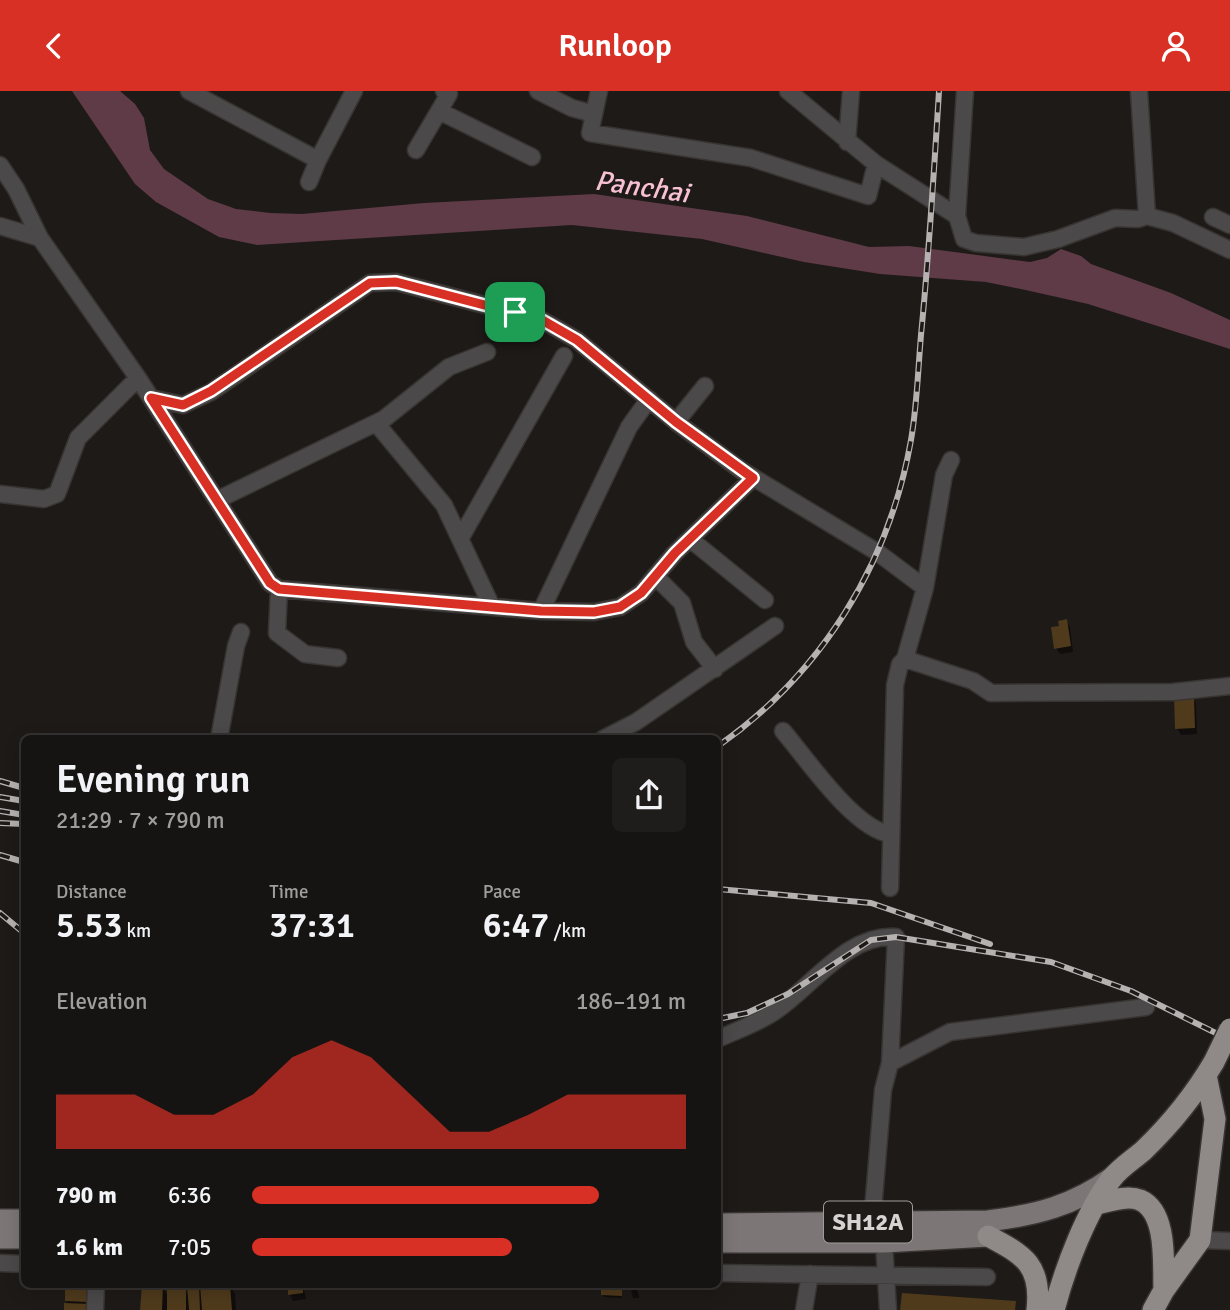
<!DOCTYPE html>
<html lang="en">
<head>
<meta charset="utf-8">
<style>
  :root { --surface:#161412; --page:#1f1d1b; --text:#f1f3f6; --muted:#9e9e9f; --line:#353332; --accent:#d93025 }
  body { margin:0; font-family:Signika,sans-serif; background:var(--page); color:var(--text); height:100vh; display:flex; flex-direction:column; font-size:26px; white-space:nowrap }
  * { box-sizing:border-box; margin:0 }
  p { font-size:23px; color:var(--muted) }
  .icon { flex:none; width:38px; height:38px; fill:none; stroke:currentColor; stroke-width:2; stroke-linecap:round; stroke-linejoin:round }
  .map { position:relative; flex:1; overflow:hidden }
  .panel { position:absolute; left:21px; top:644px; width:700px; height:553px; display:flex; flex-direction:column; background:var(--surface); border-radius:10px; box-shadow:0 4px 18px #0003,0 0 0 2px var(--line) }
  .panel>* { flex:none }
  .pin { position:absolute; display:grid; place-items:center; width:60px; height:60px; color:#fff; margin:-30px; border-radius:14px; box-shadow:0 4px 10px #0006 }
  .round { display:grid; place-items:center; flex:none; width:74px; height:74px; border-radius:10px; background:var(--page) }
  .overview { display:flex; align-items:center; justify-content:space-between; height:119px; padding:0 35px }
  h1 { font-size:38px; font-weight:600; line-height:52px }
  .figures { display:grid; grid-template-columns:repeat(3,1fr); gap:10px; height:119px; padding:7px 35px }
  .figures div { display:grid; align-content:center }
  .figures b { font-size:35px; font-weight:600 }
  .figures small { font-size:19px; font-weight:400 }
  .figures p { font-size:19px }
  .chart { height:196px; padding:14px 35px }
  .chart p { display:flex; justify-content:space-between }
  .chart svg { width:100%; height:126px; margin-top:7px; fill:var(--accent); opacity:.7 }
  ul { padding:0 35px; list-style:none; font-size:23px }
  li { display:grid; grid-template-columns:112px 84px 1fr; align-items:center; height:52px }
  li i { height:18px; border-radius:9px; background:var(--accent) }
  header { display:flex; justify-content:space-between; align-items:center; height:91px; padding:0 35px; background:var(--accent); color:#fff; font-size:32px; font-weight:600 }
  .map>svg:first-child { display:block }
</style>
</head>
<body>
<header><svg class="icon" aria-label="back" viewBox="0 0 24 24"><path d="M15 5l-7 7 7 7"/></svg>Runloop<svg class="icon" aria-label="person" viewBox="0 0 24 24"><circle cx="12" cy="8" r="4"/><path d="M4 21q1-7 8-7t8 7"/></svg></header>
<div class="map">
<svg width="1230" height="1219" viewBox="0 0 1230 1219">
  <rect width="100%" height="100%" fill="#1e1a18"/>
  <path fill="#5e3b47" d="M 72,0 L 120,0 L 135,13 L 144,27 L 150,59 L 164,78 L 208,108 L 236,118 L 270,122 L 302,123 L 424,112 L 594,103 L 747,125 L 869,156 L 909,155 L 1030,171 L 1047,167 L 1061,158 L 1081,165 L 1091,173 L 1171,202 L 1230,229 L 1230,258 L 1088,213 L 1021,198 L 986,191 L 880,183 L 804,171 L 702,148 L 572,134 L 257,154 L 219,146 L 156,111 L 135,93 Z"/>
  <path fill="#0007" d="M 1066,530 L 1070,536 L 1073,561 L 1060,563 L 1056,557 L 1061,536 Z
    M 1193,606 L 1196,612 L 1197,643 L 1181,644 L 1177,637 Z
    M 67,1194 L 93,1194 L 92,1219 L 66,1219 L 69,1214 L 66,1210 Z
    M 189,1194 L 198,1194 L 203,1202 L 202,1195 L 229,1194 L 235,1203 L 236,1219 L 142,1219 L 162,1195 L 169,1207 L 185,1198 L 190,1207 Z
    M 290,1194 L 303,1194 L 306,1208 L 293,1210 L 290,1204 Z
    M 631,1198 L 637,1198 L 639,1207 L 633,1207 Z
    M 621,1199 L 622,1207 L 604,1206 L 602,1203 Z"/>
  <path fill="#4f3a1c" d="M 1067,528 L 1071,555 L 1054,558 L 1051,536 L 1059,535 L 1058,530 Z
    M 1194,604 L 1195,637 L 1175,638 L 1174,605 Z
    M 65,1194 L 92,1194 L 92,1206 L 87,1206 L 86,1211 L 65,1210 Z
    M 142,1194 L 163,1194 L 162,1219 L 140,1219 Z
    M 187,1194 L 199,1194 L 200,1219 L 189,1219 Z
    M 200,1194 L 230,1194 L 232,1219 L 202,1219 Z
    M 288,1194 L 303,1194 L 303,1202 L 288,1204 Z
    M 601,1196 L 622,1197 L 622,1205 L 601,1204 Z
    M 167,1197 L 186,1197 L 186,1219 L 167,1219 Z
    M 902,1202 L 1016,1210 L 1015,1219 L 900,1219 Z
    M 64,1212 L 91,1213 L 91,1219 L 64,1219 Z"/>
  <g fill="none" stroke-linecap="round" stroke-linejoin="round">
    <g stroke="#383432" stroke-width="19">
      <path id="street" d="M 189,0 L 318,69
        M 538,0 L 572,17 L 594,23
        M 599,0 L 590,42 L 751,67 L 868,105 L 876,73
        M 788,0 L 876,73 L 957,125 L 964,148 L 976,152 L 1024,156 L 1058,148 L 1115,127 L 1138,128 L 1147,125 L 1173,132 L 1230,159
        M 1139,0 L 1147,125
        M 439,20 L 532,66
        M 847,51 L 851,0
        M 416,59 L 449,3 L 444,0
        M 0,74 L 16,98 L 40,147 L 138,287 L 270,492 L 279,498 L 541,520 L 594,521 L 620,516 L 641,502 L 675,462 L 753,387
        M 309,91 L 318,69 L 354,0
        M 957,125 L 965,0
        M 1213,126 L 1230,134
        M 0,135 L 40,147
        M 151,307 L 183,314 L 211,301 L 370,192 L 396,191 L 542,229 L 577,249 L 676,331 L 741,379 L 877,461 L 925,497
        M 676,331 L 705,295
        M 376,332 L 444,414 L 492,516
        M 0,403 L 44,408 L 57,403 L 78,347 L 138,287
        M 217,409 L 384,328 L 449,276 L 487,261
        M 460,448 L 564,265
        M 690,448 L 765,509
        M 655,485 L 682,512 L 694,551 L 715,578
        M 279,498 L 277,542 L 305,563 L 338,567
        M 541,520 L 629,336 L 649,308
        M 905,568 L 973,590 L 991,602 L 1173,601 L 1230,595
        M 783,640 C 807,668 854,738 890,743
        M 219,648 L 236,555 L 241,541
        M 603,648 L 636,631 L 775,535
        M 890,797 L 895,594 L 900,573 L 905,568 L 925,497 L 944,384 L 951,369
        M 718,948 C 735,940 755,933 771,923 C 810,899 846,842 896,846 L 890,972 L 883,999 L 872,1131
        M 890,972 L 950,941 L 1146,916
        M 1200,1149 L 1230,1150
        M 884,1151 L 888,1219
        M 0,1172 L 24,1173
        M 718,1182 L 987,1186
        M 95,1219 L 96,1194
        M 804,1219 L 810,1183"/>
    </g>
    <g stroke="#383432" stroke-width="24">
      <path id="primary" d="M 0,1129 L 24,1129
        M 718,1133 L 988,1130 C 1036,1124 1073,1115 1113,1086
        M 0,1147 L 24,1147
        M 718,1151 L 884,1151 L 988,1145"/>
    </g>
    <g stroke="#383432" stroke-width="24">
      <path id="highway" d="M 1097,1113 C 1110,1110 1127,1104 1140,1109 C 1168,1121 1163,1174 1164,1199
        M 988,1145 C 1024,1164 1042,1174 1037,1219
        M 1054,1219 C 1065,1177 1086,1121 1112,1087 C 1121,1076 1134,1068 1144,1059 C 1171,1033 1195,1003 1214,971
        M 1153,1219 L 1164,1199 L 1200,1149 L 1215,1028 L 1206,984"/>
    </g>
    <use href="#street" stroke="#4b4949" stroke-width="16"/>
    <use href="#primary" stroke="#7c7776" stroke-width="21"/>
    <use href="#highway" stroke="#8f8988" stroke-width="21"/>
    <g stroke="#b5b2b1" stroke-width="6">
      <path id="rail" d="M 718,655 C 821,583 889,474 911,349 C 917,315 918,279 921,244 C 929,163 934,81 939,0
        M 0,690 L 24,697
        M 0,706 L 24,710
        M 0,720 L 24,724
        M 0,732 L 24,733
        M 0,764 L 24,771
        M 718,798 L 871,812 L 990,853
        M 0,822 L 24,842
        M 718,928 L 747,922 L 788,903 L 871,849 L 896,846 L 1051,871 L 1131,900 L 1230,949"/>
    </g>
    <use href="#rail" stroke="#1e1a18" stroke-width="3.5" stroke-dasharray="10" stroke-linecap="butt"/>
    <g stroke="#383432" stroke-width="24" stroke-linecap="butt">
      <path id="highway-bridge" d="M 1214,971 L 1230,938"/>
    </g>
    <use href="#highway-bridge" stroke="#8f8988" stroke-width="21"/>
  </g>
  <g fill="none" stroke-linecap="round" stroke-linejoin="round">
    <g stroke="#fff" stroke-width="14">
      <path id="route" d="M 396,191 L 542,229 L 577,249 L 676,331 L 753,387 L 675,462 L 641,502 L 620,516 L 594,521 L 541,520 L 279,498 L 270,492 L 151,307 L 183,314 L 211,300 L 370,192 Z"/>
    </g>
    <use href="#route" stroke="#d93025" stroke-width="9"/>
  </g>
  <g text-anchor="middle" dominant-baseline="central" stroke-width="5" stroke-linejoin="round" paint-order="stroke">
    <rect fill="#1e1a18" stroke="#9f9c9a" stroke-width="2" x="824" y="1110.5" width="88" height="41" rx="5"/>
    <g font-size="24" font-weight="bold" fill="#d6d3d2">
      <text x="868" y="1131">SH12A</text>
    </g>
    <g font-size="28" font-style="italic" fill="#f7c0d3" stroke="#1e1a18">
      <text transform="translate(642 96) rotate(8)">Panchai</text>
    </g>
  </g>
</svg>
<div class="pin" style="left:515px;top:221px;background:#1e9e55"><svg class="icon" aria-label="arrive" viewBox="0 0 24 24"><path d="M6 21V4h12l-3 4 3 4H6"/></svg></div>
<section class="panel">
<div class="overview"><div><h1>Evening run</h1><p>21:29 · 7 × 790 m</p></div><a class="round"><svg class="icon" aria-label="share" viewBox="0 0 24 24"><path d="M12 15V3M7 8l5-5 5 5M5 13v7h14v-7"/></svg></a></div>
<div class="figures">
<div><p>Distance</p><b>5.53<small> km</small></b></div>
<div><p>Time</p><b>37:31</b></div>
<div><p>Pace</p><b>6:47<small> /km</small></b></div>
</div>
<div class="chart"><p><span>Elevation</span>186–191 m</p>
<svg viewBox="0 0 160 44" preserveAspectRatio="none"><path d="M0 44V25L10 25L20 25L30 32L40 32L50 25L60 12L70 6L80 12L90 25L100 38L110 38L120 32L130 25L140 25L150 25L160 25V44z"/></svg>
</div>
<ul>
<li><b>790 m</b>6:36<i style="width:80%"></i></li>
<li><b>1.6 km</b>7:05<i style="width:60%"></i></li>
</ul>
</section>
</div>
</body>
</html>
